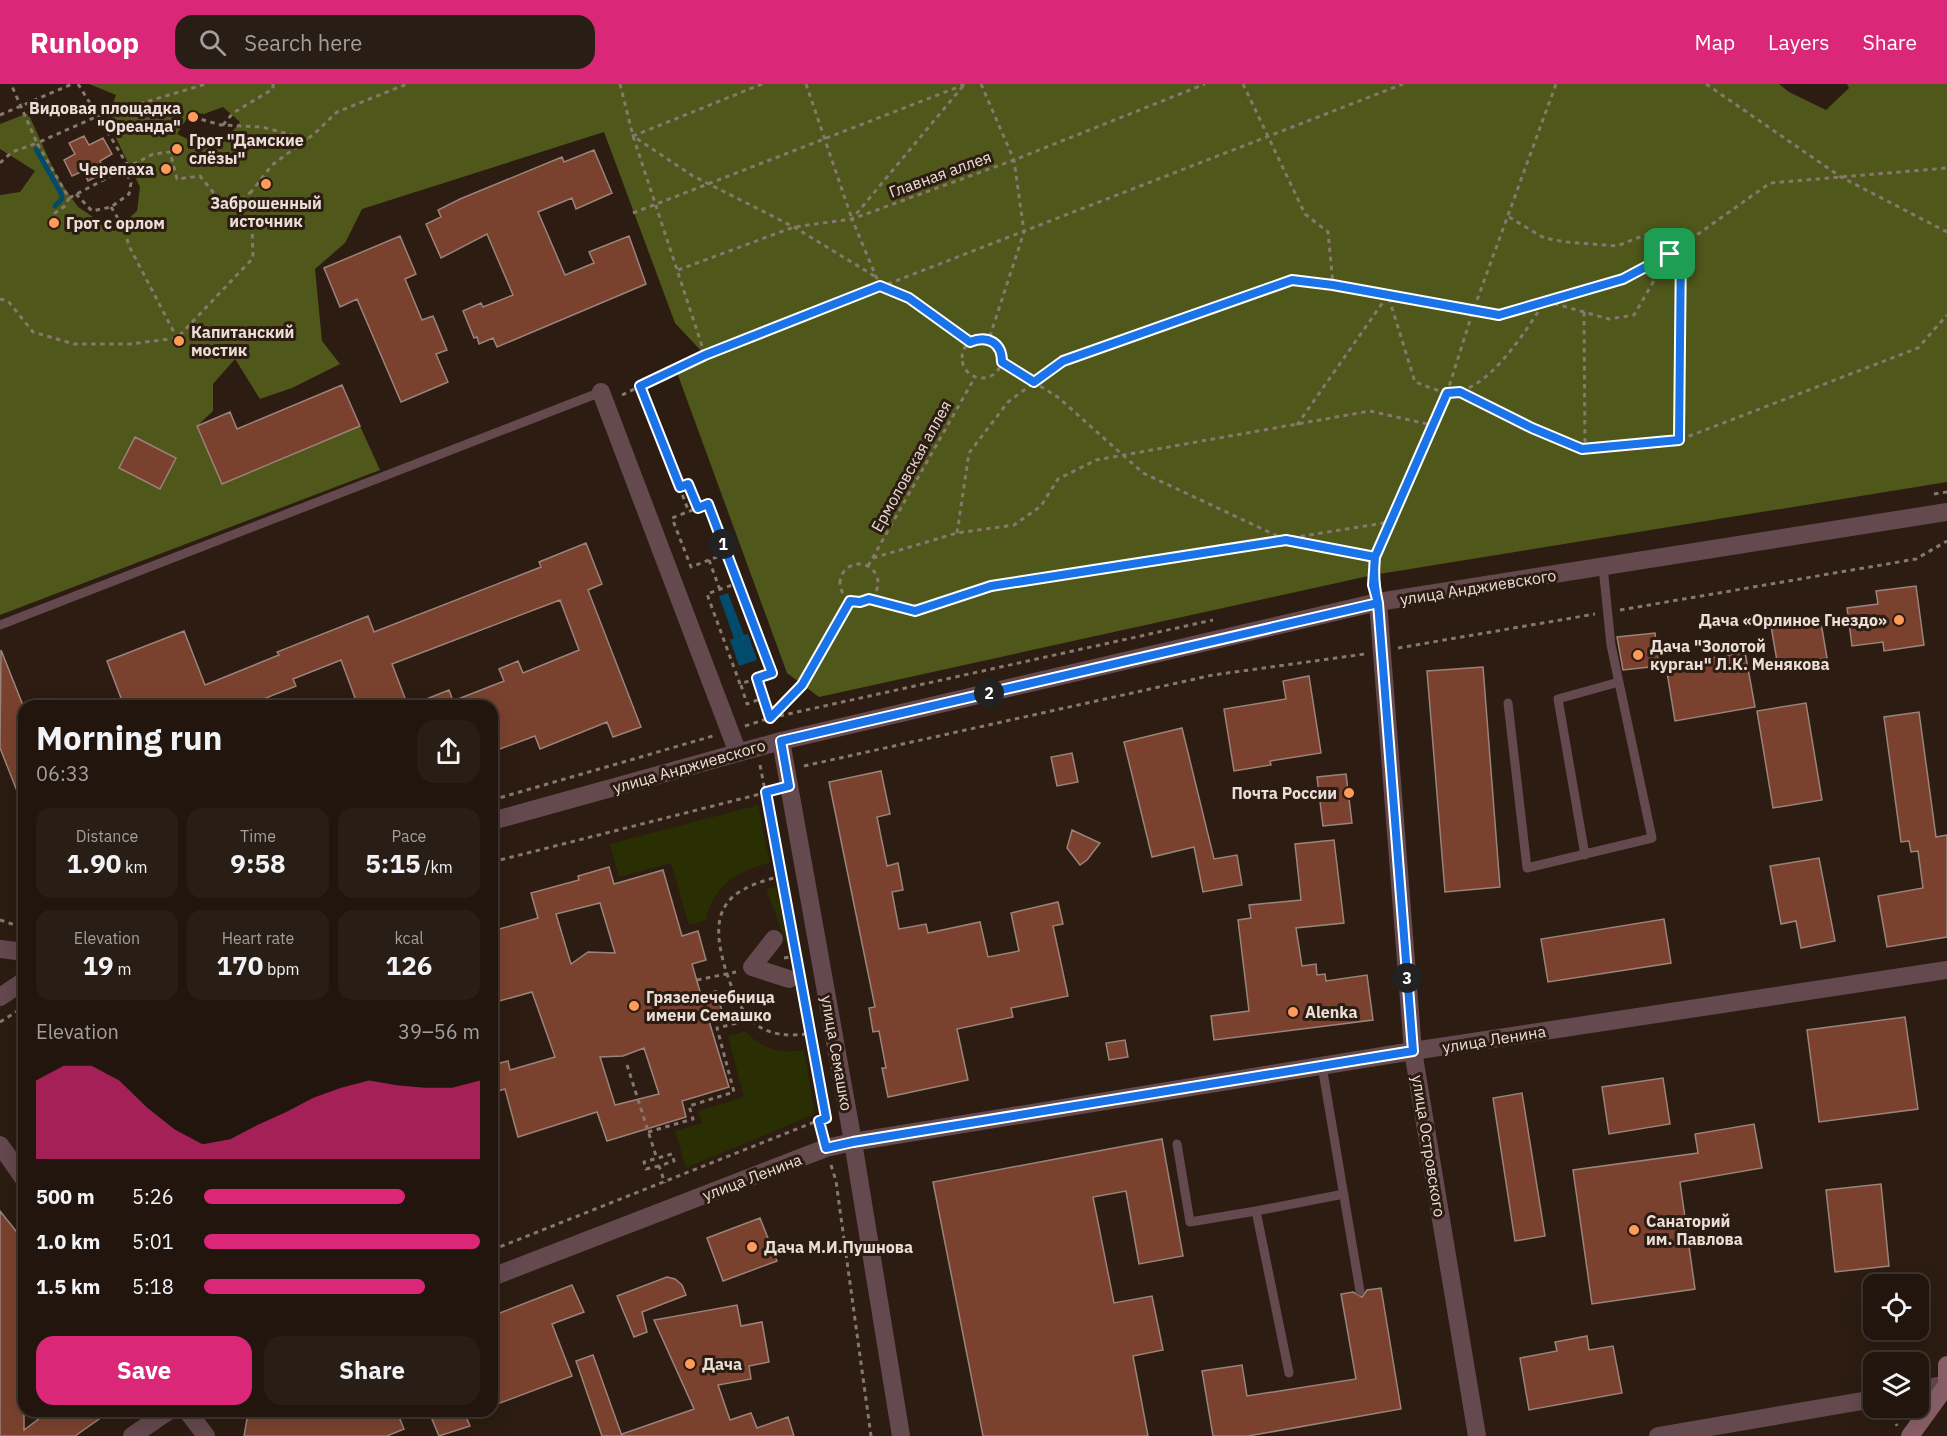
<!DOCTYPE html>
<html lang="en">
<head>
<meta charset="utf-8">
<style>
  :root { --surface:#21150d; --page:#291e16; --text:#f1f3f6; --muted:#a29f9d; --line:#3e342e; --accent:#db2777 }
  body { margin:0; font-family:"IBM Plex Sans",sans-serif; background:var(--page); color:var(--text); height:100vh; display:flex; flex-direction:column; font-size:22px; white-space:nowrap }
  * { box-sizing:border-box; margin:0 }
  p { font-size:20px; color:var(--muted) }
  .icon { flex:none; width:33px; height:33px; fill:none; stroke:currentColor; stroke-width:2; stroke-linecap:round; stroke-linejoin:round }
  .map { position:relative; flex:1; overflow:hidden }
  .side { position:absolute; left:18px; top:616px; width:480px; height:717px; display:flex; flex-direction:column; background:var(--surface); border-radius:18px; box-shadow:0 6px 24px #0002,0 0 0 2px var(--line) }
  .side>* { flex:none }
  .buttons { position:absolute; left:1863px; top:1190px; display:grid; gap:12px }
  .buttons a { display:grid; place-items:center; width:66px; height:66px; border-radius:12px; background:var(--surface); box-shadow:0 6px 24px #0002,0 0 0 2px var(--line); font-size:30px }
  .pin { position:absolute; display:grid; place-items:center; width:51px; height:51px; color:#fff; margin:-26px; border-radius:12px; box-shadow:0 3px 9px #0006 }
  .km { position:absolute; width:30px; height:30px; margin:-15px; border-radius:50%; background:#222; color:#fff; font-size:16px; line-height:30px; text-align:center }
  .round { display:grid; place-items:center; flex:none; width:63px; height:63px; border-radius:18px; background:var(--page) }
  .head { display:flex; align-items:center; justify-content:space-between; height:102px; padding:0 18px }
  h1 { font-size:33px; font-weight:700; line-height:45px }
  .stats { display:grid; grid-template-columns:repeat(3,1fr); gap:9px; height:102px; padding:6px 18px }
  .stats div { display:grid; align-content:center; border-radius:15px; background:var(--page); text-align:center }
  .stats b { font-size:26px; font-weight:700 }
  .stats small { font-size:16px; font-weight:400 }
  .stats p { font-size:16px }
  .chart { height:168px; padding:12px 18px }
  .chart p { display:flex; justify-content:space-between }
  .chart svg { width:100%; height:108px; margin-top:6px; fill:var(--accent); opacity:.7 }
  .button { display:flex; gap:12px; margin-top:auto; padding:12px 18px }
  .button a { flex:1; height:69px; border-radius:18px; background:var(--accent); color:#fff; font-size:24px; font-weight:700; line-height:69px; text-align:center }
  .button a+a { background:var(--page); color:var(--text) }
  ul { padding:0 18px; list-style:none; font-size:20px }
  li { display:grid; grid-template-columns:96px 72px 1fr; align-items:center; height:45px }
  li i { height:15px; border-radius:8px; background:var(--accent) }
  header { display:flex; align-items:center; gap:36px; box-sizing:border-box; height:84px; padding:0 30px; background:var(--accent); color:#fff }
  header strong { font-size:28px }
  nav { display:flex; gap:33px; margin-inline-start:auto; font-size:21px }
  .search { width:420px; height:54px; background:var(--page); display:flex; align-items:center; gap:15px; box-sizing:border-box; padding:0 21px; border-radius:18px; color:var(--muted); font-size:22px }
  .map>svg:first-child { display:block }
</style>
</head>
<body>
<header>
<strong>Runloop</strong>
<div class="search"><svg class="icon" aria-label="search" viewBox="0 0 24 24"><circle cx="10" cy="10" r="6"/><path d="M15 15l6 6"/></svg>Search here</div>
<nav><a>Map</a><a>Layers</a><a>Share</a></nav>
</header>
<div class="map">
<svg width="1947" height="1352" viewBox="0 0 1947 1352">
  <rect width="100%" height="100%" fill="#2c1c11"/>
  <path fill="#292e03" d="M 758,721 L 770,779 C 738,786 713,802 706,836 L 689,841 L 671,779 L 619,793 L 610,760 Z
    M 776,803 L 790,869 L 766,805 Z
    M 745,947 C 762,965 781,970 804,966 L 815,1030 L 686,1084 L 675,1047 L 702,1039 L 698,1027 L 744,1013 L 728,952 Z"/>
  <path fill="#4f571a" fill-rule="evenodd" d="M 89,0 L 1779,0 L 1789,8 L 1826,26 L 1849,4 L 1847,0 L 1947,0 L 1947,398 L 1373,491 L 819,613 L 787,589 L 675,283 L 704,270 L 675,239 L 604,48 L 362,125 L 345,159 L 315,185 L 322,257 L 340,280 L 292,304 L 260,315 L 235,275 L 213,300 L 213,327 L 197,342 L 222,400 L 360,342 L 380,386 L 0,531 L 0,111 L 20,108 L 35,87 L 0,65 L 0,40 L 28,29 L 57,93 L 78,123 L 114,147 L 137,127 L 140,103 L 107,36 L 116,11 ZM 223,23 L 240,38 L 224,58 L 214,56 L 204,63 L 177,50 L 191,28 L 204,30 Z"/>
  <path fill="#014b6c" d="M 728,509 L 744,551 L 748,550 L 757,576 L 739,582 L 730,556 L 734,554 L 719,512 Z"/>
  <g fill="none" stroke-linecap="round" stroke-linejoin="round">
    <path stroke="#014b6c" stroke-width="5" d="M 36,65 L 61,109 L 62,115 L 55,122"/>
  </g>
  <path fill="#7a422e" stroke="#9b837b" stroke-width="1.5" fill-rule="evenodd" d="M 84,52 L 89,61 L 103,54 L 112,70 L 100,77 L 106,88 L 88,97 L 83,87 L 72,92 L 64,76 L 75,70 L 69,59 Z
    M 594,66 L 612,109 L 576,125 L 572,114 L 538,128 L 565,191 L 594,179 L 589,168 L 629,152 L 646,200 L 497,263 L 493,254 L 479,260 L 477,253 L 474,254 L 463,227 L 481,219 L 483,223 L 513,211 L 487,150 L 441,174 L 426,140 L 441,133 L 438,126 L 460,115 L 562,73 L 564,78 Z
    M 400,152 L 416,190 L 405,195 L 422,236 L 433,232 L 447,266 L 436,270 L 448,298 L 401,318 L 357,215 L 340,223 L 324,184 Z
    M 342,301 L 360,342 L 222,400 L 197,342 L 230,328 L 237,345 Z
    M 135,353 L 176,374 L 160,405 L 119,384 Z
    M 586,459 L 602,500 L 588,506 L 641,643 L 613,653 L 607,638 L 540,665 L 535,652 L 492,668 L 492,622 L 409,622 L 449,606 L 453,617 L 504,597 L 499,585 L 518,577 L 523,589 L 579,566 L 560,516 L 392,580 L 408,622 L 358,622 L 341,576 L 293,595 L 296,602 L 246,622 L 124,622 L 107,577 L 184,547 L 205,601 L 279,571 L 277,568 L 368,532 L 374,548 L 541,483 L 539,478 Z
    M 1916,502 L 1924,561 L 1884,567 L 1883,558 L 1852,562 L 1847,524 L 1878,520 L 1876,507 Z
    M 1820,533 L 1827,574 L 1778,583 L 1771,542 Z
    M 1655,549 L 1659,582 L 1623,586 L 1617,553 Z
    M 1,566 L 24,624 L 23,722 L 0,664 Z
    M 1745,568 L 1755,623 L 1675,637 L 1666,582 Z
    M 1483,583 L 1500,803 L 1445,808 L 1427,587 Z
    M 1309,592 L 1321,669 L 1270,677 L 1271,681 L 1234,687 L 1224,625 L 1286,615 L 1283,597 Z
    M 1806,619 L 1822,716 L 1773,724 L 1757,627 Z
    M 1919,628 L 1936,753 L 1947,751 L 1947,853 L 1887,863 L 1878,812 L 1923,804 L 1918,767 L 1911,768 L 1909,757 L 1901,758 L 1884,633 Z
    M 1182,644 L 1214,775 L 1237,771 L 1242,801 L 1203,808 L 1194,763 L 1152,773 L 1124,658 Z
    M 1072,669 L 1078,698 L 1057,702 L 1051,673 Z
    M 881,687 L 890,730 L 877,733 L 887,782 L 898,779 L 903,806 L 892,808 L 899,845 L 926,840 L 928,849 L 980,838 L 988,873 L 1019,867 L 1011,829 L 1058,818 L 1063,840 L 1053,842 L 1068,912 L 1011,924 L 1013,933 L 957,945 L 968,996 L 888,1013 L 882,984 L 886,984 L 879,947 L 873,948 L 869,924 L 875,923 L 829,698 Z
    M 1346,690 L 1352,739 L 1323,742 L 1317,693 Z
    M 1072,746 L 1100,759 L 1087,776 L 1080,781 L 1067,764 Z
    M 1334,756 L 1344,839 L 1296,844 L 1302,882 L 1316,880 L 1317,891 L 1325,890 L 1326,897 L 1367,891 L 1373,936 L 1214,956 L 1211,932 L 1249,927 L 1238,836 L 1251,834 L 1249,821 L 1301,816 L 1295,760 Z
    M 1819,774 L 1835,857 L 1801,864 L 1796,837 L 1781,840 L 1770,782 Z
    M 609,783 L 614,800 L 663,786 L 682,852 L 698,847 L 706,876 L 692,880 L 701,911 L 716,907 L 724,933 L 709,937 L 729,1003 L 682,1017 L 686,1033 L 607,1057 L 597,1028 L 518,1053 L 505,1005 L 492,1009 L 492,981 L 508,977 L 510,986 L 555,973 L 532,908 L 492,919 L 492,847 L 538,834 L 531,809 L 579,796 L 578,792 ZM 600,819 L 615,869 L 588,868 L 571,880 L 556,830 ZM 644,964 L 659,1010 L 615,1021 L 600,973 L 623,972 Z
    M 1664,835 L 1671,879 L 1548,898 L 1541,855 Z
    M 1905,933 L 1918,1025 L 1819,1038 L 1807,946 Z
    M 1125,956 L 1128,973 L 1109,976 L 1106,959 Z
    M 1663,994 L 1670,1040 L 1609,1050 L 1602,1003 Z
    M 1522,1009 L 1545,1152 L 1515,1157 L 1493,1014 Z
    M 1754,1040 L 1762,1084 L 1680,1098 L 1695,1205 L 1592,1220 L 1573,1086 L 1698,1069 L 1695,1050 Z
    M 1162,1055 L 1183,1172 L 1139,1180 L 1126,1107 L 1093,1113 L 1114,1219 L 1152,1212 L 1163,1266 L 1133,1272 L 1148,1352 L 983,1352 L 933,1098 Z
    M 1881,1100 L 1889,1182 L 1835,1188 L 1826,1106 Z
    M 0,1127 L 24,1157 L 24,1346 L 48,1328 L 109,1328 L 75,1352 L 0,1352 Z
    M 760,1134 L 777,1177 L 723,1197 L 707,1154 Z
    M 667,1193 L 675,1195 L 682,1201 L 686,1211 L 642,1228 L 647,1248 L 634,1253 L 617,1212 Z
    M 572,1201 L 584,1228 L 552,1240 L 572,1292 L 492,1322 L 492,1232 Z
    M 1381,1204 L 1401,1325 L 1248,1352 L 1213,1352 L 1202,1287 L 1242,1281 L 1247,1312 L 1356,1295 L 1341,1210 L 1353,1208 L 1362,1213 L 1367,1206 Z
    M 737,1221 L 741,1242 L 762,1238 L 769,1278 L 749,1282 L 751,1295 L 718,1301 L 730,1336 L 751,1329 L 757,1344 L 788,1333 L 794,1352 L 622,1352 L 622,1350 L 694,1325 L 654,1236 Z
    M 1587,1252 L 1589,1266 L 1613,1262 L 1622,1309 L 1529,1326 L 1520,1274 L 1557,1267 L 1555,1258 Z
    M 593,1271 L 622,1352 L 602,1352 L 576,1277 Z
    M 251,1328 L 334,1330 L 397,1328 L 404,1345 L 387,1352 L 244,1352 L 247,1335 Z
    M 429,1328 L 464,1328 L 470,1342 L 439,1352 Z"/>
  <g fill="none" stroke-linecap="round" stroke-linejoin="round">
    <path stroke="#86786f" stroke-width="3" stroke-dasharray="4.5 4.5" stroke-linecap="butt" d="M 78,0 L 98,32 L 206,0
      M 620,0 L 633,52 L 705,271
      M 762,0 L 633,52 L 693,92 L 794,143 L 876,193
      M 806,0 L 852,135
      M 981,0 L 1014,76 L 1024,148 L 989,255
      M 1243,0 L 1305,130 L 1328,148 L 1333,201
      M 1706,0 L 1841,93 L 1947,148
      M 963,2 L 852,135 L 880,202 L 909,214 L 970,258
      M 0,31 L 72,0
      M 193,33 L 221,41 L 262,43 L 308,55
      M 223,41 L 233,29 L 273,5 L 273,0
      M 170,68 L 177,65
      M 0,79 L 12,68 L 37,59 L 11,0
      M 128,82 L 98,32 L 37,59 L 69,114 L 153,70 L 170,68 L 177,95 L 200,92 L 228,127 L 251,108
      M 76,110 L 92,127 L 111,123 L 129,110 L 131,99 L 124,84
      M 111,123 L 124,144 L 129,162 L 177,254
      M 633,129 L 966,0
      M 1509,133 L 1544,154 L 1566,158 L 1617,162 L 1650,149 L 1666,147 L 1696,151
      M 54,139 L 55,129 L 65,122 L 69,114
      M 678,186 L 794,143 L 852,135 L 1014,76 L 1205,0
      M 0,215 L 8,217 L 33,248 L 74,260 L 130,260 L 177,254 L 253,174 L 251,108 L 272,81 L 314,50 L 337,28 L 407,0
      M 1584,228 L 1585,365
      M962 274a20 20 0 1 1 40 0a20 20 0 1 1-40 0Z
      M 1002,278 L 1059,314 L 1143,389 L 1286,456 L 1375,473
      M 640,302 L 689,428
      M 1460,307 L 1532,344 L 1582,365 L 1679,356 L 1918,264 L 1947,231
      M 622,311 L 705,271 L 1403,0
      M 1297,341 L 1388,211 L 1415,298 C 1425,301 1436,307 1446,308 C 1485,314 1527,245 1545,217 L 1609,235 L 1634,231 L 1669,171
      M 1679,356 L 1681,163
      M 681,403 L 688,400 L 698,424
      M 1934,410 L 1947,408
      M 708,420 L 727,469 L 691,483 L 672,434 Z
      M 957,449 L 969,369 L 1008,318 L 1063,277 L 1292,197 L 1333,201 L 1499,231 L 1623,195 L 1660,177 L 1770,99 L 1947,84
      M 727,469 L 772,589 L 740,600 L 707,510 L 738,499
      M 873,474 L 957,449 L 1014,441 L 1041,422 L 1058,395 L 1096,376 L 1370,327 L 1432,341
      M 709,476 L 720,506
      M840 499a19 19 0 1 1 38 0a19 19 0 1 1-38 0Z
      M 868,482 L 975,293
      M 1374,502 L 1375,473 L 1447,309 L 1473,227 L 1556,0
      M 869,515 L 915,527 L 991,502 L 1390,438
      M 1620,526 L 1916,475 L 1947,457
      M 1398,564 L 1595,530
      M 757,595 L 770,634 L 802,601 L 850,517
      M 741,601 L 747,620 L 763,614
      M 745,642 L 770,634 L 1213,536
      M 760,681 L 799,881
      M 804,682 L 1213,591 L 1365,570
      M 492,716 L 713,652
      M 492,778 L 772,707
      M 782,792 C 722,806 708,828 726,887 C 742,936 759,958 814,949
      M 0,836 L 24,844
      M 784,874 L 797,872
      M 697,896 L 736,888
      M 0,938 L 24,923
      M 627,981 L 657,1075
      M 648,1048 L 693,1035 L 689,1022 L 734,1008 L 717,944 L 750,936
      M 831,1081 L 836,1097 L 871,1352
      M 659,1082 L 646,1085 L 644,1078 L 672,1070 L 674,1077 L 659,1082 L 665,1099
      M 492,1166 L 827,1033 L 804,905
      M 1890,1323 L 1897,1342"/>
    <path stroke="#64494f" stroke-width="9" d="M 0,541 L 601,308
      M 1508,619 L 1527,784 L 1652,754 L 1611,561 L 1603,483
      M 1585,771 L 1558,615 L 1619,598
      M 1322,982 L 1360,1207
      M 1177,1060 L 1190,1138 L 1256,1127
      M 1289,1289 L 1256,1127 L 1344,1110"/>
    <path stroke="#64494f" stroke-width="18" d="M 601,308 L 738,669
      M 1378,518 L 1413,967 L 1477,1352
      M 781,657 L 853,1058 L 901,1352
      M 492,737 L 781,657 L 1378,518 L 1947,428
      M 774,855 L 752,883 L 789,895
      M 0,865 L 24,868
      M 0,913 L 24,897
      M 0,1061 L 24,1095
      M 492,1193 L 826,1064 L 853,1058 L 1413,967 L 1947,886
      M 1918,1306 L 1947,1300
      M 188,1328 L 206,1352
      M 132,1352 L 167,1328
      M 1658,1352 L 1874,1315"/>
    <path stroke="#8a5f68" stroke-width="18" d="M 1947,1281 L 1947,1298
      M 1910,1352 L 1947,1301"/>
  </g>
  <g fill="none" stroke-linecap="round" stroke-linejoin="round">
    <g stroke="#fff" stroke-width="12">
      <path id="route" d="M 1670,170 L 1623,195 L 1499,231 L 1333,201 L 1292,196 L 1063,277 L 1034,298 L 1002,278 C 1002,258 987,251 970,258 L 909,214 L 880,202 L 705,271 L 640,302 L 680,403 L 688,400 L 698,424 L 708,420 L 772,589 L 757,594 L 770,634 L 802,601 L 850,517 L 860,518 L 869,515 L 915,527 L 991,502 L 1286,456 L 1375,473 L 1373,501 L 1378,519 L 781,657 L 789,702 L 766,708 L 826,1034 L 819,1037 L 826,1064 L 853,1058 L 1413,967 L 1378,519 C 1374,502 1373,490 1375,473 L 1447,309 L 1460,308 L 1532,344 L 1582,365 L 1679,356 L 1681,162 L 1670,170"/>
    </g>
    <use href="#route" stroke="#1a73e8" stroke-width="8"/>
  </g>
  <g fill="#fe9b59" stroke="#2c1c11" stroke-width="2">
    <circle cx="193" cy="33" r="6"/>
    <circle cx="177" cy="65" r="6"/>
    <circle cx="166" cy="85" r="6"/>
    <circle cx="266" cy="100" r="6"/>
    <circle cx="54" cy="139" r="6"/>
    <circle cx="179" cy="257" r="6"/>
    <circle cx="1899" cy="536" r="6"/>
    <circle cx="1638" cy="571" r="6"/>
    <circle cx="1349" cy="709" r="6"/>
    <circle cx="634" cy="922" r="6"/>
    <circle cx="1293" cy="928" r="6"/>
    <circle cx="1634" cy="1146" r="6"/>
    <circle cx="752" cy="1163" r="6"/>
    <circle cx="690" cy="1280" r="6"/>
  </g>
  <g text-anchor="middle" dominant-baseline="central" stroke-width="6" stroke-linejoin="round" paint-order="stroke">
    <g font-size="16" font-weight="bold" fill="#eaded7" stroke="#2c1c11" text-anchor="start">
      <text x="181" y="24" text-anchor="end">Видовая площадка<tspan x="181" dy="18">"Ореанда"</tspan></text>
      <text x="189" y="56">Грот "Дамские<tspan x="189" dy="18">слёзы"</tspan></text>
      <text x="154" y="85" text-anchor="end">Черепаха</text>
      <text x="266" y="119" text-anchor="middle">Заброшенный<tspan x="266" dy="18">источник</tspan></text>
      <text x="66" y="139">Грот с орлом</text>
      <text x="191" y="248">Капитанский<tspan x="191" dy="18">мостик</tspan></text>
      <text x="1887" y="536" text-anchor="end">Дача «Орлиное Гнездо»</text>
      <text x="1650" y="562">Дача "Золотой<tspan x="1650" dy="18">курган" Л.К. Менякова</tspan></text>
      <text x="1337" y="709" text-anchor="end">Почта России</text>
      <text x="646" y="913">Грязелечебница<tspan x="646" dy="18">имени Семашко</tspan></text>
      <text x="1305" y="928">Alenka</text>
      <text x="1646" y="1137">Санаторий<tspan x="1646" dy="18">им. Павлова</tspan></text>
      <text x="764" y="1163">Дача М.И.Пушнова</text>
      <text x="702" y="1280">Дача</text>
    </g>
    <g font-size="16" fill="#eaded7" stroke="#2c1c11">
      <text transform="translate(940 90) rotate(-20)">Главная аллея</text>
      <text transform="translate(911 382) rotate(-61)">Ермоловская аллея</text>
      <text transform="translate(1478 503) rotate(-9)">улица Анджиевского</text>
      <text transform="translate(689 682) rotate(-16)">улица Анджиевского</text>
      <text transform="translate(1494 955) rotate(-9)">улица Ленина</text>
      <text transform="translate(837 969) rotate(80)">улица Семашко</text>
      <text transform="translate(1429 1062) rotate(81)">улица Островского</text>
      <text transform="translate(752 1093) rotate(-21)">улица Ленина</text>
    </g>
  </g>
</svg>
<div class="buttons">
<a><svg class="icon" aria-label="locate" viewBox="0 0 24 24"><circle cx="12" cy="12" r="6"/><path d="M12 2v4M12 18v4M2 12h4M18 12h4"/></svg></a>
<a><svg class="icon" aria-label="layers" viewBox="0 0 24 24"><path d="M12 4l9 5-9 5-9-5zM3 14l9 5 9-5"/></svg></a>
</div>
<div class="pin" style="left:1670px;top:170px;background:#1e9e55"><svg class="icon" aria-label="arrive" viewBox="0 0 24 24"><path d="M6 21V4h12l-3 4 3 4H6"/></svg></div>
<b class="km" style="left:723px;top:460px">1</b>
<b class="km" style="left:989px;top:609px">2</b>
<b class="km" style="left:1407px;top:894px">3</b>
<section class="side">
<div class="head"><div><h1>Morning run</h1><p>06:33</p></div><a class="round"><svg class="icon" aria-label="share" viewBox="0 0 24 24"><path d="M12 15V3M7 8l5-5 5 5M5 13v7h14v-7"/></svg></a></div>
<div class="stats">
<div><p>Distance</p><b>1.90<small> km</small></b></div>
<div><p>Time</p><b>9:58</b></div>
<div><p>Pace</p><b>5:15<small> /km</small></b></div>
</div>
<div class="stats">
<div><p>Elevation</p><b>19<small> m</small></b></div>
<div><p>Heart rate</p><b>170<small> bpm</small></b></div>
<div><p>kcal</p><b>126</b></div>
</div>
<div class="chart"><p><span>Elevation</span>39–56 m</p>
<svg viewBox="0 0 160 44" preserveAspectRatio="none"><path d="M0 44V12L10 6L20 6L30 12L40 23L50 32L60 38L70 36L80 30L90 25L100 19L110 15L120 12L130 14L140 15L150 15L160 12V44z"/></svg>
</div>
<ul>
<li><b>500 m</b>5:26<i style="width:73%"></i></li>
<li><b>1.0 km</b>5:01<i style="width:100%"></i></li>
<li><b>1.5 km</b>5:18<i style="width:80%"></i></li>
</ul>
<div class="button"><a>Save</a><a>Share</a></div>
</section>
</div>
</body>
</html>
